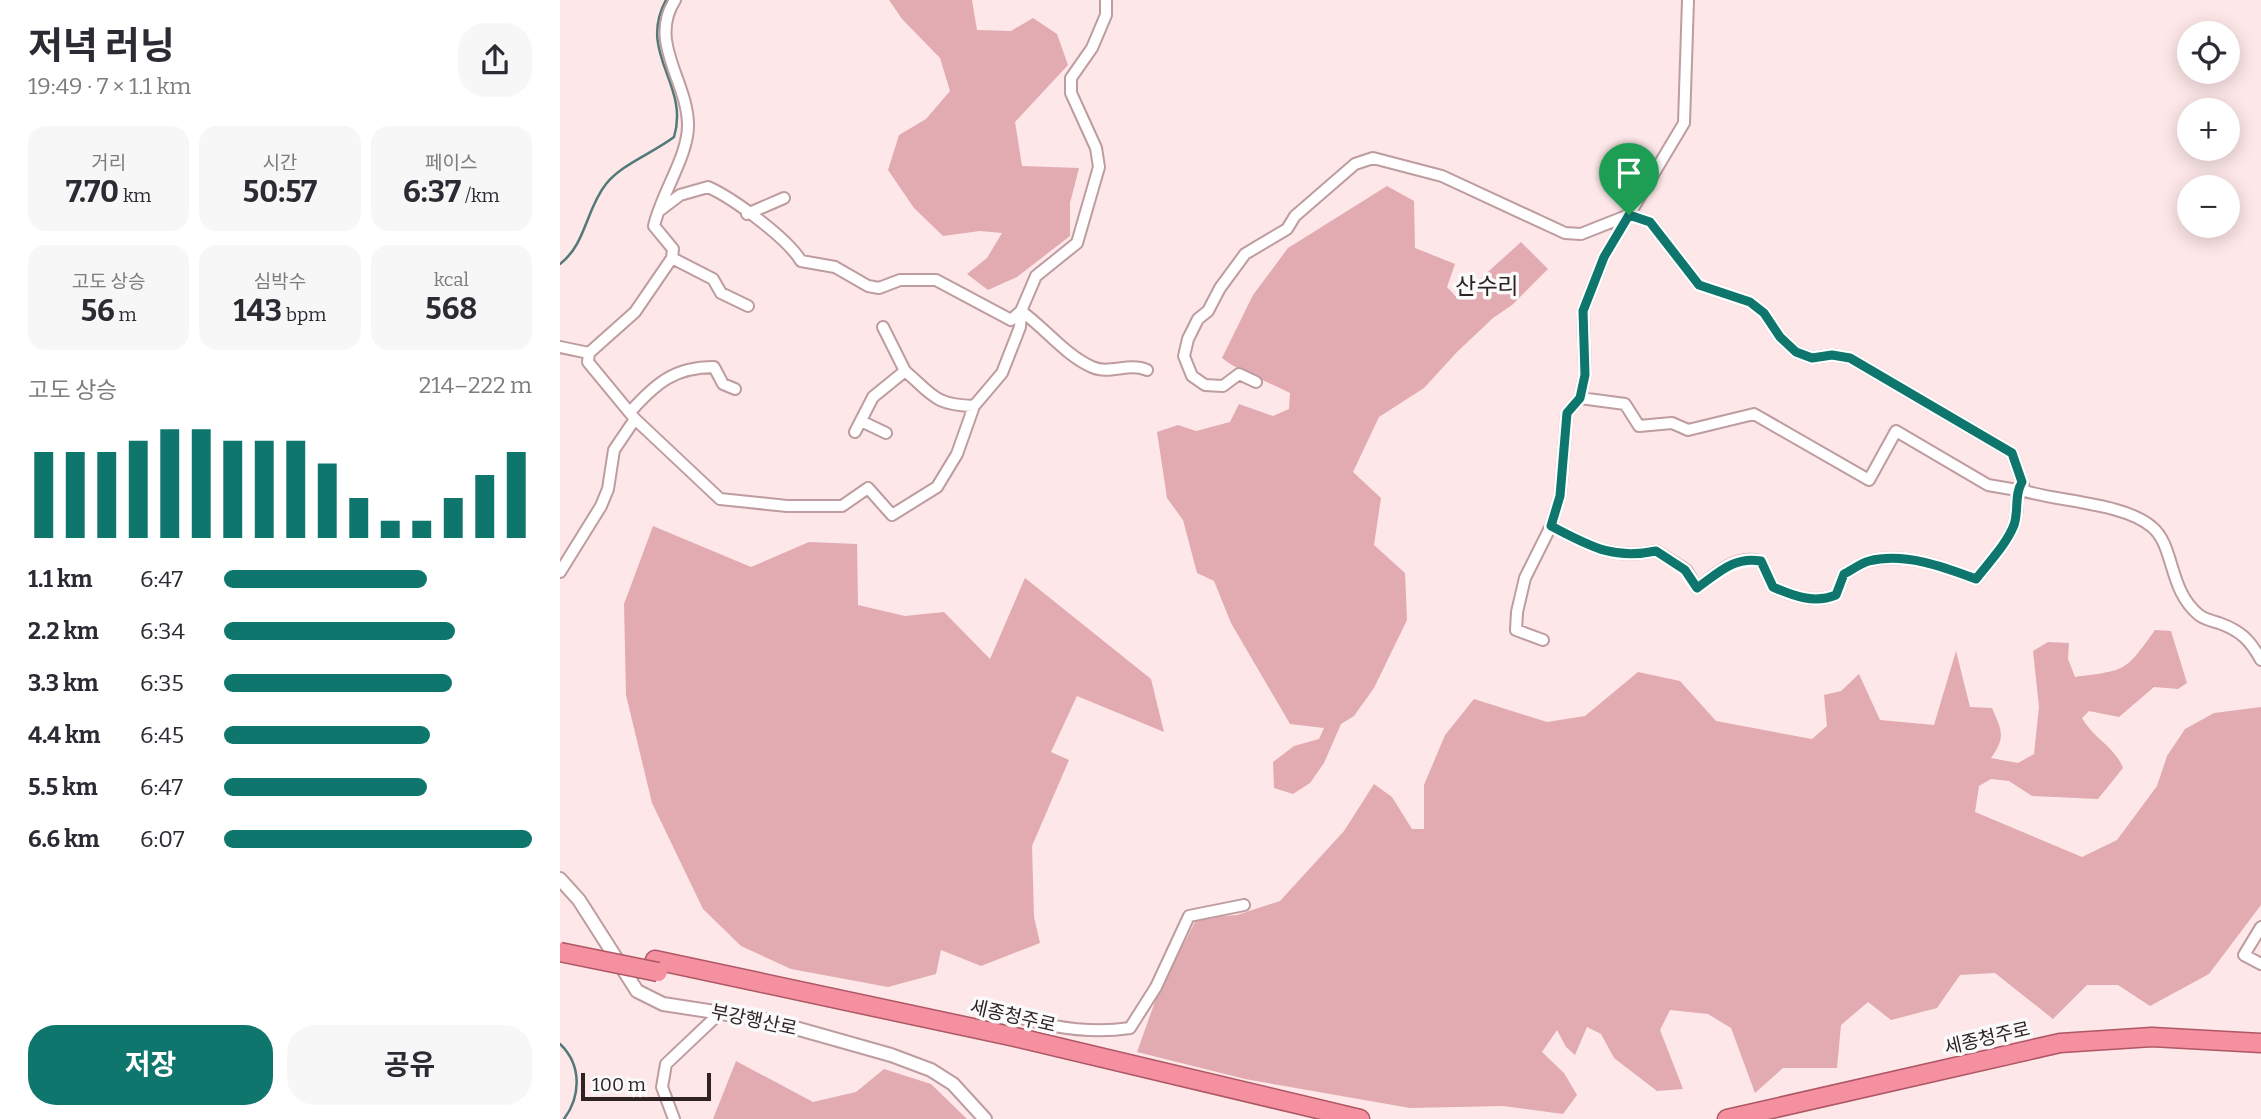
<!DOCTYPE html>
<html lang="ko">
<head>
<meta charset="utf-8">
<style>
  :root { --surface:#fff; --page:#f7f7f7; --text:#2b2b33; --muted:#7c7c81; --accent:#0f766e }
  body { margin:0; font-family:Bitter,"Noto Sans KR",serif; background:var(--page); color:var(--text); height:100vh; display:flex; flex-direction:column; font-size:26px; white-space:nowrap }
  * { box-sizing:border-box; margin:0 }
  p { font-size:23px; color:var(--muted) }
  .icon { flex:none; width:38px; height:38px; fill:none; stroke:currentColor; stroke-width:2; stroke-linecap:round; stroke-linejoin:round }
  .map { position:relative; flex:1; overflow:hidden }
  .drawer { display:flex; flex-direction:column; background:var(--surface); width:560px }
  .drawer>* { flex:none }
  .buttons { position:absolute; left:1617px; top:21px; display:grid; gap:14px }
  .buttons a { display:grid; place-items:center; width:63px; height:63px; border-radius:50%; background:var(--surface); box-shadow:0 4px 18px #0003; font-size:35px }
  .scale { position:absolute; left:21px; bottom:18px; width:130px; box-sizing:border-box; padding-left:7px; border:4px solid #2f2223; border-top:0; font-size:19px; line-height:24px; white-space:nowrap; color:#2f2223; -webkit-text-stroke:5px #fafafa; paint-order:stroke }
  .pin { position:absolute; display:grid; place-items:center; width:60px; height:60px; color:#fff; margin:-72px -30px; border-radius:50% 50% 50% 0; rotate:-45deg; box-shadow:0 0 7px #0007 }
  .pin .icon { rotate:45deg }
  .round { display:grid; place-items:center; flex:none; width:74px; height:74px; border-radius:28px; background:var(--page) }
  .head { display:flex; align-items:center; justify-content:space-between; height:119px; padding:0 28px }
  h1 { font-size:38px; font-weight:700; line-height:52px }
  .figures { display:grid; grid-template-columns:repeat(3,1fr); gap:10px; height:119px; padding:7px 28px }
  .figures div { display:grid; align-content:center; border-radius:18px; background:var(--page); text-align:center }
  .figures b { font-size:30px; font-weight:700 }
  .figures small { font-size:19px; font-weight:400 }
  .figures p { font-size:19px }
  .chart { height:196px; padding:14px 28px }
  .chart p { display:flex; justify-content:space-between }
  .chart svg { width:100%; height:126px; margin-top:7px; stroke:var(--accent); stroke-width:6 }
  .action { display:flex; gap:14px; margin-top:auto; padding:14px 28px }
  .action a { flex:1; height:80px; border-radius:28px; background:var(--accent); color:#fff; font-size:28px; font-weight:700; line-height:80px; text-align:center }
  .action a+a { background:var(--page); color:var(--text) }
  ul { padding:0 28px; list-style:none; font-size:23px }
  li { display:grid; grid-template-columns:112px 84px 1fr; align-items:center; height:52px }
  li i { height:18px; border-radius:9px; background:var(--accent) }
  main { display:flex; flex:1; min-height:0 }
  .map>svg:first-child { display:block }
</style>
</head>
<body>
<main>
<section class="drawer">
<div class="head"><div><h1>저녁 러닝</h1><p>19:49 · 7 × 1.1 km</p></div><a class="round"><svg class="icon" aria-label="share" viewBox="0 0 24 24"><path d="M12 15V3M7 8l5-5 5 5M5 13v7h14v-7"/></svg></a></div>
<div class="figures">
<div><p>거리</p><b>7.70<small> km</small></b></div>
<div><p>시간</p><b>50:57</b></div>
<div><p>페이스</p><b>6:37<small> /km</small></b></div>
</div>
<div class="figures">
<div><p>고도 상승</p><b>56<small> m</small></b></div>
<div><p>심박수</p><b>143<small> bpm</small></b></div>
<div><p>kcal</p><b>568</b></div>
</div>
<div class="chart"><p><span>고도 상승</span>214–222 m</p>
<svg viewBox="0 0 160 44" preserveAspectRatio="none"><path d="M5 44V14M15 44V14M25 44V14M35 44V10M45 44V6M55 44V6M65 44V10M75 44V10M85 44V10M95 44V18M105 44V30M115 44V38M125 44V38M135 44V30M145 44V22M155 44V14"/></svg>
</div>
<ul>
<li><b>1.1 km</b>6:47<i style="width:66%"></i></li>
<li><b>2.2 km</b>6:34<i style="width:75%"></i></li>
<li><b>3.3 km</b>6:35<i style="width:74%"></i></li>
<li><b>4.4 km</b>6:45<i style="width:67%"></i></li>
<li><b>5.5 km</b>6:47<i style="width:66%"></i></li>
<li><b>6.6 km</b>6:07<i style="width:100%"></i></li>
</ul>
<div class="action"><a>저장</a><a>공유</a></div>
</section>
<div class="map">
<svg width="1701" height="1119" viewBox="0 0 1701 1119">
  <rect width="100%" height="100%" fill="#fde7e8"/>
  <path fill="#e2abb1" d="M 329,0 L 412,0 L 417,30 L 451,31 L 473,18 L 497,34 L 508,65 L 455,122 L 462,166 L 519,168 L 510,203 L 510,236 L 457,277 L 428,290 L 407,274 L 427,258 L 442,233 L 420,231 L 383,236 L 354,208 L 328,170 L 339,135 L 366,119 L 390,91 L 380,58 L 342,19 Z
    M 827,186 L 854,201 L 855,248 L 895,264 L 887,287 L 898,299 L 961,242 L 988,269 L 952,305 L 933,318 L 897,352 L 864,388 L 819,417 L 793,472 L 821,498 L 814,545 L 845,573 L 847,620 L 814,688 L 794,716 L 781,724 L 764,763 L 750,783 L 733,794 L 714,788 L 713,762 L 734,746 L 759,739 L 764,728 L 730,724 L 671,623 L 654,581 L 637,573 L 623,520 L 607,498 L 597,432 L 618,425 L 636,431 L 670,422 L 679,404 L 713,416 L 729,409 L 730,393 C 711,383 676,370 662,358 L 693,295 L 728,248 Z
    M 93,526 L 191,567 L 249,542 L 297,544 L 298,605 L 345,616 L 384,612 L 430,659 L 465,578 L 591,679 L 604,732 L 517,696 L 491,752 L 509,760 L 472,846 L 474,917 L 480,943 L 421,966 L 381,950 L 376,974 L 328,987 L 231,969 L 181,946 L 143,909 L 92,803 L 66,695 L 64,604 Z
    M 1595,630 L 1611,631 L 1627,683 L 1618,689 L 1594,687 L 1559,717 L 1529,711 L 1522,718 C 1534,739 1555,747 1563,768 L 1538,799 L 1472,796 L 1449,781 L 1431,779 L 1419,786 L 1415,812 L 1522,857 L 1557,840 L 1597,786 L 1607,756 L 1625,729 L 1654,713 L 1701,707 L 1701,905 L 1649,974 L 1590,1006 L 1558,985 L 1527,985 L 1493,1019 L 1435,973 L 1400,975 L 1377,1008 L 1331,1020 L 1308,1002 L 1281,1025 L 1277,1068 L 1223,1068 L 1195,1093 L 1171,1028 L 1148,1014 L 1110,1010 L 1100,1030 L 1123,1089 L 1097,1091 L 1054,1058 L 1041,1034 L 1027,1027 L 1015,1055 L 1006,1047 L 997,1030 L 982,1052 L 1004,1073 L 1017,1095 L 1003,1114 L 943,1106 L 850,1108 L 685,1079 L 577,1052 L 597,996 L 637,918 L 677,915 L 720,901 L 784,831 L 814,784 L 832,797 L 852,829 L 864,829 L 864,785 L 885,735 L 914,699 L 987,722 L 1025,716 L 1078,672 L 1120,681 L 1156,721 L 1252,739 L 1267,726 L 1264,695 L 1281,691 L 1299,674 L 1320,720 L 1374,725 L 1396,651 L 1410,707 L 1432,708 C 1442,731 1446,737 1431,758 L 1458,763 L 1474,754 L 1479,707 L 1473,651 L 1488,642 L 1509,643 L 1508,659 L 1515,677 C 1567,670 1565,672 1595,630 Z
    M 176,1061 L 253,1102 L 296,1092 L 324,1069 L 371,1084 L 407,1119 L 153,1119 Z"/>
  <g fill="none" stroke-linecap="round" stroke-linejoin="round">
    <path stroke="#517978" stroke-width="2.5" d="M 0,264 C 26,244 26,209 46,184 C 62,164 93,153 114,137 C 130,84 77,54 106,0
      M 0,1044 C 22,1065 21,1096 4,1119"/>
    <g stroke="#be9c9f" stroke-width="14">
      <path id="minor" d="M 115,0 C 88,42 127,80 128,124 C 129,155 101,194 94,226 L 113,249 L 112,258 L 75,312 L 29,353 L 28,362 L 75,419 L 160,499 L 227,506 L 282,506 L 308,488 L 332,515 L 377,487 L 397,454 L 414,406 L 442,373 L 460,327 L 461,311
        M 1128,0 L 1124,123 L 1069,215 L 1090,222 L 1139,285 L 1190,302 L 1204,313 L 1220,337 L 1236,352 L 1252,358 L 1272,355 L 1290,358 L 1452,453 L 1465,491 C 1501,502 1564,503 1592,527 C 1615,546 1608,590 1639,615 C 1644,619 1652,621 1659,623 C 1681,631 1690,640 1701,660
        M 99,211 L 120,195 L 148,187 C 173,198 227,238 241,261 L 275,267 L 308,286 L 319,288 L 340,280 L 376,280 L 451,320 L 461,311 L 476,276 L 517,243 L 539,167 L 536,148 L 511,93 L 511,78 L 532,48 L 546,15 L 546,0
        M 187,214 L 224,198
        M 112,258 L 153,279 L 161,293 L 188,306
        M 461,311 C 485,328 505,355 532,367 C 550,375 568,362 587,370
        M 323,327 L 345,371
        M 0,347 L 29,353
        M 696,382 L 679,374 L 663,386 L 645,385 L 632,376 L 624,356 L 628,339 L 638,319 L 648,311 L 660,288 L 685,254 L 727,229 L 735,216 L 795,164 L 813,158 L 882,176 L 1005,233 L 1021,234 L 1069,215
        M 1020,398 L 1065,404 L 1079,426 L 1112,423 L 1128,430 L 1194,414 L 1309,480 L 1336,431 L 1428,485 L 1457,490
        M 71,411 C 96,383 115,367 154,367 L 163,384 L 175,389
        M 303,422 L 326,433
        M 295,432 L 313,397 L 345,371 C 373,395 374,405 414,406
        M 991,526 C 1030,546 1052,560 1096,551 L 1126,570 L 1137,588 C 1158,573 1174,555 1201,561 L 1213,587 C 1234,596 1254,604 1276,595 L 1284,574 C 1292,570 1301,563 1309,561 C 1344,552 1384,567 1416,579 C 1429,562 1446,545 1454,525 C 1459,510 1454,495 1462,482
        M 0,572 L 41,506 L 48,489 L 54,450 L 75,419
        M 983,640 L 956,630 L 957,612 L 965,578 L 991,526 L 1000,496 L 1007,413 L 1020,398 L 1025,375 L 1023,311 L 1044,257 L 1069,215
        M 1701,927 L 1684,955 L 1701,964
        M 420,1005 C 470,1022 517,1036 570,1028 L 596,987 L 629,916 L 684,905
        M 114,1119 L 102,1087 L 106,1064 L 162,1011"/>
    </g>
    <g stroke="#be9c9f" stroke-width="16">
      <path id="tertiary" d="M 0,879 L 19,900 L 77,991 L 103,1004 L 207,1020 L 331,1055 L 371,1070 L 393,1084 L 425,1119"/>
    </g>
    <g stroke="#ae5765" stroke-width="21">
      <path id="trunk" d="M 95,960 L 455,1037 L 800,1119
        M 1167,1119 L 1500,1043 L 1592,1037 L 1701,1043"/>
    </g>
    <use href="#minor" stroke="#fff" stroke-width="10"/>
    <use href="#tertiary" stroke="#fff" stroke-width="12"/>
    <use href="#trunk" stroke="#f490a0" stroke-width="18"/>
    <g stroke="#ae5765" stroke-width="21" stroke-linecap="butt">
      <path id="trunk-bridge" d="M 0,952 L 98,972"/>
    </g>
    <use href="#trunk-bridge" stroke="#f490a0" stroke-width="18"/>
  </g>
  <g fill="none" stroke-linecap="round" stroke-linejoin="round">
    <g stroke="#fff" stroke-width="14">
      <path id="route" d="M 1069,215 L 1090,222 L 1139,285 L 1190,302 L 1204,313 L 1220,337 L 1236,352 L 1252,358 L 1272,355 L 1290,358 L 1452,453 L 1462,482 C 1454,495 1459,510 1454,525 C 1446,545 1429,562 1416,579 C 1384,567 1344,552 1309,561 C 1301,563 1292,570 1284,574 L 1276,595 C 1254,604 1234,596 1213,587 L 1201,561 C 1174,556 1158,573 1137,588 L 1125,570 L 1096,551 C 1052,560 1030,546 991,526 L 1000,496 L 1007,413 L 1020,398 L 1025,375 L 1023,311 L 1044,257 Z"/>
    </g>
    <use href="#route" stroke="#0f766e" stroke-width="9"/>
  </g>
  <g text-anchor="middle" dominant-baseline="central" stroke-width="7" stroke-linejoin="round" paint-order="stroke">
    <g font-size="19" fill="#2f2223" stroke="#fafafa">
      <text transform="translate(453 1016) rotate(13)">세종청주로</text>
      <text transform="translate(194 1020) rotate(12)">부강행산로</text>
      <text transform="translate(1427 1038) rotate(-13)">세종청주로</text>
    </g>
    <g font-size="23" fill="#2f2223" stroke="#fafafa">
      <text x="927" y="286">산수리</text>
    </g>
  </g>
</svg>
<div class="buttons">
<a><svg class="icon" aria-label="locate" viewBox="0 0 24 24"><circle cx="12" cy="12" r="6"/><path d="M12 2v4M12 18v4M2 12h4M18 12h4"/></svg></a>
<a>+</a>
<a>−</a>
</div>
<div class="scale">100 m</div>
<div class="pin" style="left:1069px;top:215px;background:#1e9e55"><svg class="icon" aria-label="arrive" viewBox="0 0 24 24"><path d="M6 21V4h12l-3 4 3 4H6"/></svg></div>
</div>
</main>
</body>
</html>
